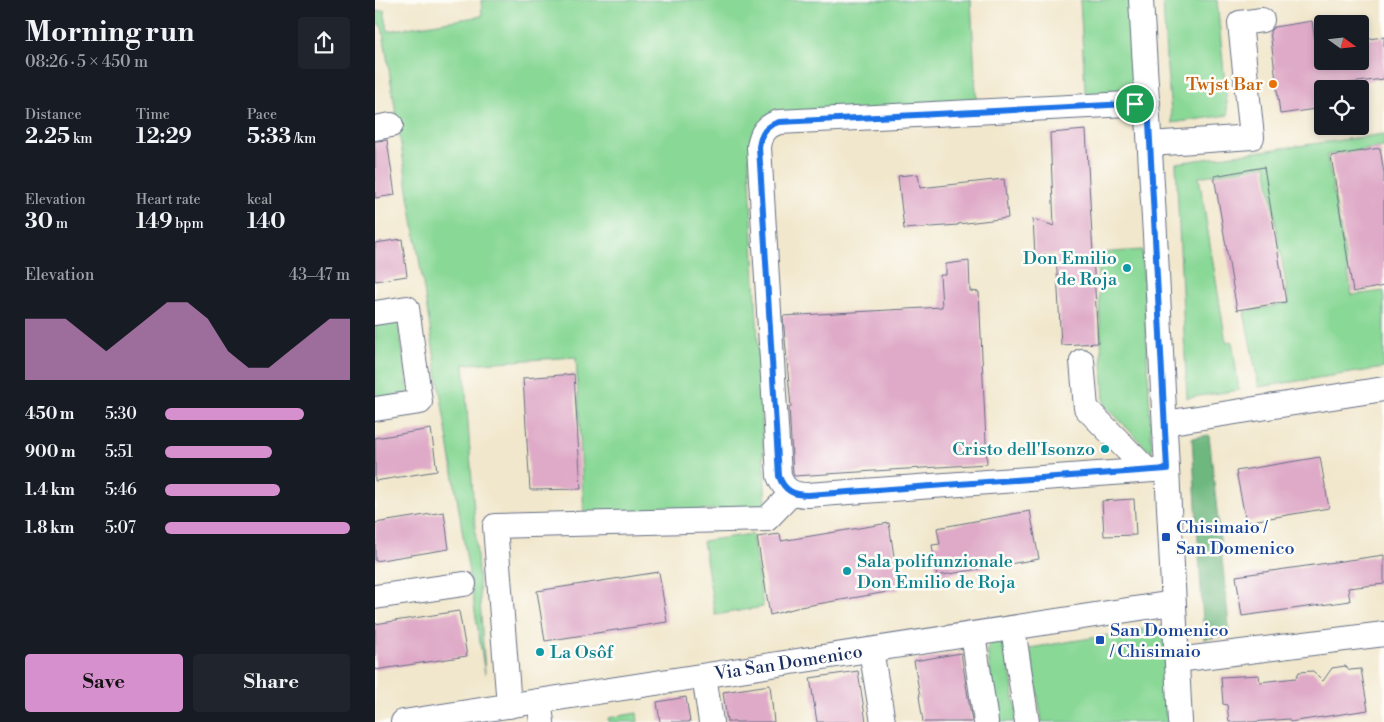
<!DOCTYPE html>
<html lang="en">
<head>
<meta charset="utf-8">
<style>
  :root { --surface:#171b24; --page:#20242c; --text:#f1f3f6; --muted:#9ea1a6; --accent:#d690ce }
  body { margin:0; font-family:"Libre Bodoni",serif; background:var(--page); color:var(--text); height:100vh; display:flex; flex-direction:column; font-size:19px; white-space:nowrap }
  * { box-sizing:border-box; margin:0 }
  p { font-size:16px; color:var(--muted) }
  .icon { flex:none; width:28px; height:28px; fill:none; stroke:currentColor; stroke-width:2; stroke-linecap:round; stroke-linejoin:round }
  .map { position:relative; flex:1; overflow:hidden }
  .drawer { display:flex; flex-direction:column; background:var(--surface); width:375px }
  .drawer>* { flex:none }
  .needle { width:32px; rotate:105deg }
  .fabs { position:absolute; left:939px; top:15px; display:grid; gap:10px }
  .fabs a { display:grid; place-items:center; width:55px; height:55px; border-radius:5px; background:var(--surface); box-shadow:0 2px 8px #0003; font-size:25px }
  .pin { position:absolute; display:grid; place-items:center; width:42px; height:42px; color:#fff; margin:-21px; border:2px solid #fff; border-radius:50%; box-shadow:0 1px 5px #0007 }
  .round { display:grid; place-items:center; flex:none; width:52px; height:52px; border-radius:5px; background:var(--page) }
  .summary { display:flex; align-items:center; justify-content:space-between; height:85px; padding:0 25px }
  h1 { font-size:28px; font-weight:800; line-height:38px }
  .stats { display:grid; grid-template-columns:repeat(3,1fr); gap:8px; height:85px; padding:5px 25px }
  .stats div { display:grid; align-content:center }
  .stats b { font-size:21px; font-weight:800 }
  .stats small { font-size:14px; font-weight:400 }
  .stats p { font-size:14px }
  .chart { height:140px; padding:10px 25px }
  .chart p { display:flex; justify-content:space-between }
  .chart svg { width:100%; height:90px; margin-top:5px; fill:var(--accent); opacity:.7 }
  .action { display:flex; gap:10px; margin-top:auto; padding:10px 25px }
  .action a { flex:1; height:58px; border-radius:5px; background:var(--accent); color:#111; font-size:20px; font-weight:800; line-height:58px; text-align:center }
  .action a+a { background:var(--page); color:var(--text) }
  ul { padding:0 25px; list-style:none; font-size:16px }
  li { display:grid; grid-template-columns:80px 60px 1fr; align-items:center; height:38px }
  li i { height:12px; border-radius:6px; background:var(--accent) }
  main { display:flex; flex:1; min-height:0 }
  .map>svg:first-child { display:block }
</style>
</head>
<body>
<main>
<section class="drawer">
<div class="summary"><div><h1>Morning run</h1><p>08:26 · 5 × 450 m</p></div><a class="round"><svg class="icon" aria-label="share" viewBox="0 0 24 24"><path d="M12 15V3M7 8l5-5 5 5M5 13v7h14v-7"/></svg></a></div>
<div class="stats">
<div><p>Distance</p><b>2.25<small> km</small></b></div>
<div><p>Time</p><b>12:29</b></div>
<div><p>Pace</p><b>5:33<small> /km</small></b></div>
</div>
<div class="stats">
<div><p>Elevation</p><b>30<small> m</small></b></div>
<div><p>Heart rate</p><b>149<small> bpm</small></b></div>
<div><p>kcal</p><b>140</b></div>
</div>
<div class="chart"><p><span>Elevation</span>43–47 m</p>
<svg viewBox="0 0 160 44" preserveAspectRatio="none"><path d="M0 44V14L10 14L20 14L30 22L40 30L50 22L60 14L70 6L80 6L90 14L100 30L110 38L120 38L130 30L140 22L150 14L160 14V44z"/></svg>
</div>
<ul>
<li><b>450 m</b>5:30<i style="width:75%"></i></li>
<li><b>900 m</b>5:51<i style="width:58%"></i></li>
<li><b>1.4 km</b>5:46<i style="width:62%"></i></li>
<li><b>1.8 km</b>5:07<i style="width:100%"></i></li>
</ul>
<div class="action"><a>Save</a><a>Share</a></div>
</section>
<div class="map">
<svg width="1009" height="722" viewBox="0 0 1009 722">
  <rect width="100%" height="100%" fill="#fdfcf7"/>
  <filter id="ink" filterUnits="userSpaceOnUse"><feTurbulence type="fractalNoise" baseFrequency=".02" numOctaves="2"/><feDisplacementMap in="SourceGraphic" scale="10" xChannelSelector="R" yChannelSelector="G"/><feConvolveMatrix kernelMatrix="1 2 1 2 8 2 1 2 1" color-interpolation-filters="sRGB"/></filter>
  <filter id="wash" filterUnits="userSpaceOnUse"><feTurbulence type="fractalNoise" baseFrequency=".0096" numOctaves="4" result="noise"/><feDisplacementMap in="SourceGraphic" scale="20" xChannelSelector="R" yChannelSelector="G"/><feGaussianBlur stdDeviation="1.12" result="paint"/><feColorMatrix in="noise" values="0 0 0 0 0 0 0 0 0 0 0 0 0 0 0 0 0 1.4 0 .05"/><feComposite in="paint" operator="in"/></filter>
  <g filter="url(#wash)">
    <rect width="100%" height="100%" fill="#f1e7cc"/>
    <path fill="#89d896" stroke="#52847a" d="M 106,0 L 596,0 L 602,112 L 394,122 L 374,158 L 391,507 L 209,516 L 201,357 L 89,364 L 110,674 L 8,32 L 7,27 L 0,21 L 0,12 L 9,10 L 13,31 L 107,16 Z
      M 705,0 L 755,0 L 760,104 L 711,106 Z
      M 788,0 L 842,0 L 853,115 L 797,123 L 791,58 Z
      M 1009,134 L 1009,147 L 952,155 L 977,295 L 1009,291 L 1009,368 L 884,387 L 869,312 L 914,303 L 891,165 L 824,177 L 851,342 L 857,341 L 864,390 L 812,398 L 801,163 Z
      M 767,250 L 777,454 L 729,404 L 722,253 Z
      M 23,322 L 34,393 L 0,399 L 0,326 Z
      M 377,534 L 388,607 L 340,615 L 328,541 Z
      M 789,626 L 794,722 L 667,722 L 655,648 Z
      M 624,642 L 628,643 L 631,646 L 643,722 L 623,722 L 612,649 L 616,643 Z
      M 262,713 L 263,722 L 234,722 L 233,718 Z"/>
    <path fill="#6eb87f" stroke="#44746e" d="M 834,435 L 855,635 L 829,639 L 817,438 Z"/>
    <g id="blocks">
      <path fill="#dfaac8" d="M 937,21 L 943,61 L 985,61 L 985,40 L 1009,37 L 1009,79 L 948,86 L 948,108 L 905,114 L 895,31 L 899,27 Z
        M 711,130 L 723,343 L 686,345 L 681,254 L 660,255 L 658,219 L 679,226 L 675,133 Z
        M 12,140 L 20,195 L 0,198 L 0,141 Z
        M 1005,148 L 1009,173 L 1009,286 L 978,292 L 956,156 Z
        M 889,167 L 911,302 L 862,310 L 839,176 Z
        M 543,174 L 545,188 L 629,179 L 633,218 L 583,224 L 583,225 L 529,229 L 523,176 Z
        M 27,239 L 32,276 L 0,281 L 0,243 Z
        M 594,261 L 595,291 L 604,292 L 612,464 L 419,476 L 418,473 L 414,407 L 416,407 L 408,316 L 567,307 L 565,275 L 571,275 L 571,264 Z
        M 199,374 L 206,489 L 155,490 L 148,378 Z
        M 56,429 L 62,471 L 0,481 L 0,438 Z
        M 945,457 L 954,508 L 871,522 L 861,471 Z
        M 759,499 L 761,535 L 729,536 L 727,501 Z
        M 655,511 L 664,559 L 562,576 L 557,545 L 565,544 L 562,528 Z
        M 69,512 L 74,549 L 0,561 L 0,523 Z
        M 514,523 L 524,590 L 425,607 L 395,615 L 382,537 L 405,534 L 406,541 Z
        M 1009,555 L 1009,584 L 973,588 L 975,601 L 867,616 L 861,576 Z
        M 284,572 L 292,622 L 170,641 L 162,591 Z
        M 84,611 L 92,656 L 0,670 L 0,624 Z
        M 586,653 L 597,722 L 548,722 L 544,696 L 545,696 L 539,661 Z
        M 970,666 L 975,670 L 986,669 L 993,710 L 915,722 L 914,719 L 877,722 L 854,722 L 852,705 L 848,704 L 846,677 L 884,675 L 885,682 L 921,678 L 924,672 L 938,671 L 948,681 L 957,668 Z
        M 483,671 L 491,722 L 442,722 L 435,678 Z
        M 395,685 L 399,722 L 352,722 L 348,692 Z
        M 311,697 L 315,722 L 285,722 L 282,702 Z"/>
    </g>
  </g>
  <g filter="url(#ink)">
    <use href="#blocks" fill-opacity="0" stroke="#666f84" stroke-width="1"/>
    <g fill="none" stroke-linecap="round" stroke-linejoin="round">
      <g stroke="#666f84" stroke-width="26">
        <g id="minor">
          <path d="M 766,0 L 780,235 L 805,722"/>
          <path d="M 773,103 L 404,122 C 391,126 386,133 384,147 L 404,476 C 409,491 419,495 433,495 L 792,469"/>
          <path d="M 0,128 L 16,125"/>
          <path d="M 775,144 L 877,137 L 865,23 L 887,20"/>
          <path d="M 0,313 L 32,308 L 45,402 L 0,409"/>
          <path d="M 707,361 L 711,408 L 772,470"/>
          <path d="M 790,423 L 1009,389"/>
          <path d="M 0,597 L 89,584"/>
          <path d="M 638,628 L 652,722"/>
          <path d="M 598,634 L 611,722"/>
          <path d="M 496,650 L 508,722"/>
          <path d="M 802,660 L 1009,634"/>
          <path d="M 329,676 L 336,722"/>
          <path d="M 164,701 L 167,722"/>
          <path d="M 134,706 L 120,526 L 392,519 L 417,493"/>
          <path id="s1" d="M 28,722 L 798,603"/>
        </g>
      </g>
      <use href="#minor" stroke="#fff" stroke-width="24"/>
    </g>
  </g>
  <g fill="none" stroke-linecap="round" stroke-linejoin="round" filter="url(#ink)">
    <g stroke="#fff" stroke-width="10">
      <path id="route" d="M 773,103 L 792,469 L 433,495 C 419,495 409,491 404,476 L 384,147 C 386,133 391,126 404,122 Z"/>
    </g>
    <use href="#route" stroke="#1a73e8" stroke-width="6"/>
  </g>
  <circle fill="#e8710a" stroke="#fdfcf7" stroke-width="2" cx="898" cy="84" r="5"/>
  <g fill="#0f9aa8" stroke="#fdfcf7" stroke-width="2">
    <circle cx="752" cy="268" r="5"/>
    <circle cx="730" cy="449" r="5"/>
    <circle cx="472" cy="571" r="5"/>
    <circle cx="165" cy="652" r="5"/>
  </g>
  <g fill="#1a4fb4" stroke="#fdfcf7" stroke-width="2">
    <rect x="786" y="532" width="10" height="10" rx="2.5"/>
    <rect x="720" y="635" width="10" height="10" rx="2.5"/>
  </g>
  <g text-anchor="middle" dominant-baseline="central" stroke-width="5" stroke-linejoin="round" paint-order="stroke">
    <g font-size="18" fill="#c56008" stroke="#fdfcf7" text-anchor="end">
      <text x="888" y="84">Twjst Bar</text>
    </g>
    <g font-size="18" fill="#0d838f" stroke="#fdfcf7" text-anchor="end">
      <text x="742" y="258">Don Emilio<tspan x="742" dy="21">de Roja</tspan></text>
      <text x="720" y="449">Cristo dell'Isonzo</text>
      <text x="482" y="561" text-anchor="start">Sala polifunzionale<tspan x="482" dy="21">Don Emilio de Roja</tspan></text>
      <text x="175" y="652" text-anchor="start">La Osôf</text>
    </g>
    <g font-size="18" fill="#164399" stroke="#fdfcf7" text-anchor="start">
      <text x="801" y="527">Chisimaio /<tspan x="801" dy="21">San Domenico</tspan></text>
      <text x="735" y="630">San Domenico<tspan x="735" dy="21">/ Chisimaio</tspan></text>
    </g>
    <g font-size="18" fill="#1b2f5e" stroke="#fdfcf7">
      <text stroke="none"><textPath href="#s1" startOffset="390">Via San Domenico</textPath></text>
    </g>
  </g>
</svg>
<div class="fabs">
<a><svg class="needle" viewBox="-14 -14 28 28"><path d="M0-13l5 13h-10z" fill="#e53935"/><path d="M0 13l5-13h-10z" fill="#9ea1a6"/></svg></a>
<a><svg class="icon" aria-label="locate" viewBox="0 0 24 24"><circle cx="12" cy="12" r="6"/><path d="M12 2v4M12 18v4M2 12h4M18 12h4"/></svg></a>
</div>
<div class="pin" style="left:760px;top:104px;background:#1e9e55"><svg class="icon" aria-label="arrive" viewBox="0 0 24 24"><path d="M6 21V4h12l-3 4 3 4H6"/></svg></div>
</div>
</main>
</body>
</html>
